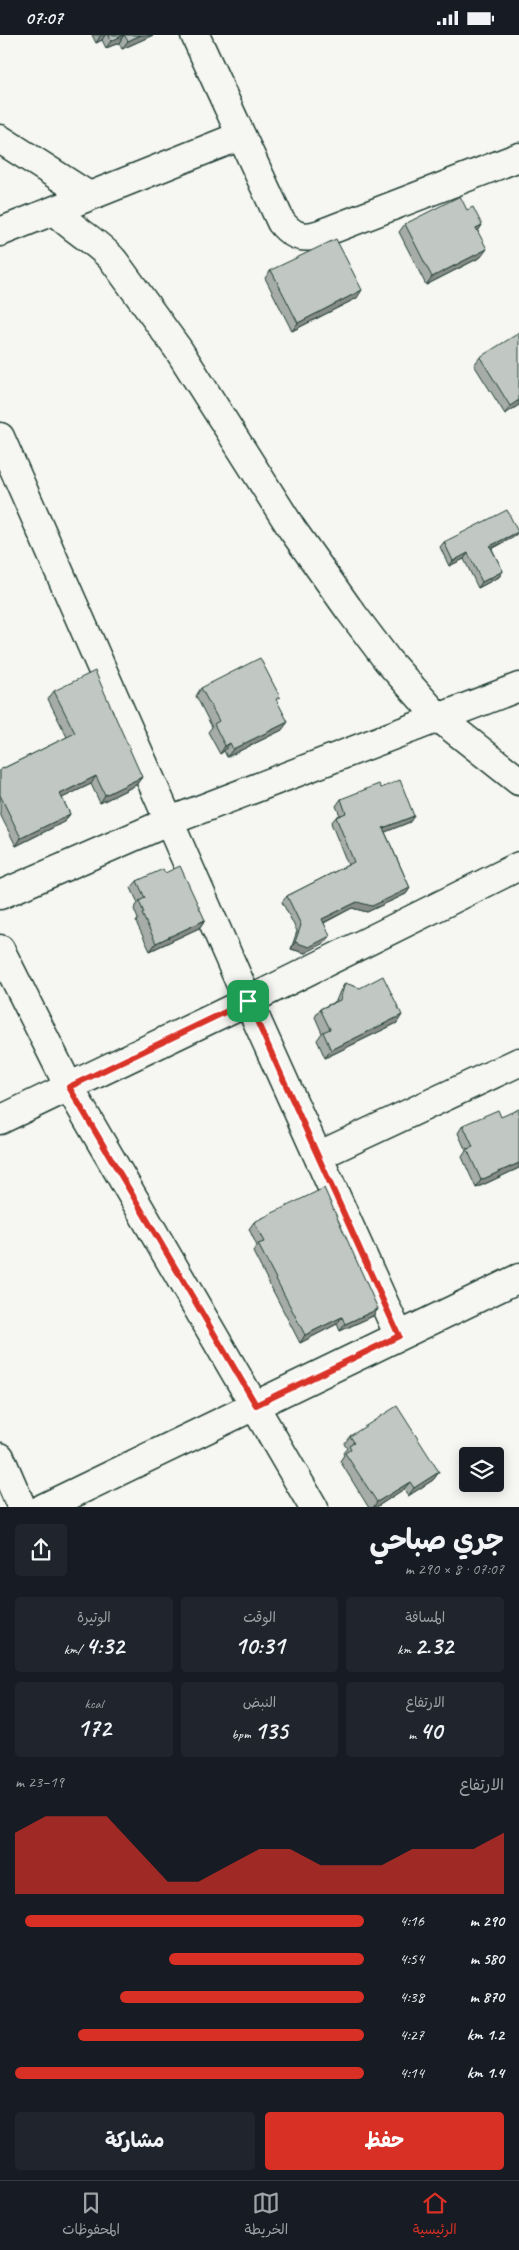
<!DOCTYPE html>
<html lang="ar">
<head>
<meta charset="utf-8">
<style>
  :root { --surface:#171b24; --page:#20242c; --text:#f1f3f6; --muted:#9ea1a6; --line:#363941; --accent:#d93025 }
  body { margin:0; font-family:Caveat,"Playpen Sans Arabic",sans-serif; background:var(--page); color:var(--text); direction:rtl; height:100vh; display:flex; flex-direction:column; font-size:19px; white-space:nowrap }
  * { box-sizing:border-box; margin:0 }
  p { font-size:16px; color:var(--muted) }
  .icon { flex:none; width:28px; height:28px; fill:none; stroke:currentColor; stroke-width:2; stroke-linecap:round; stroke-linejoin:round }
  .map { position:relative; height:1472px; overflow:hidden; direction:ltr }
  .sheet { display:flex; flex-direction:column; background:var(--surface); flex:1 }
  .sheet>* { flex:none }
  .controls { position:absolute; left:459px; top:1412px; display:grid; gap:10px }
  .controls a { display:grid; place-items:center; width:45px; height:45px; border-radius:5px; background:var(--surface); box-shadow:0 2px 12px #0003; font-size:25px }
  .pin { position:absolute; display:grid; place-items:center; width:42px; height:42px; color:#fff; margin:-21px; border-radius:10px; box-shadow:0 2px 8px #0006 }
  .round { display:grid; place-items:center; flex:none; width:52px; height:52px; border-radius:5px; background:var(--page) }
  .summary { display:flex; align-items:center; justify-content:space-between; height:85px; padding:0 15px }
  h1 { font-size:28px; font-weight:700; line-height:38px }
  .figures { display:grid; grid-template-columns:repeat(3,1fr); gap:8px; height:85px; padding:5px 15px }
  .figures div { display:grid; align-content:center; border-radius:5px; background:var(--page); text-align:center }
  .figures b { font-size:25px; font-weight:700 }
  .figures small { font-size:14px; font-weight:400 }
  .figures p { font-size:14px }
  .chart { height:140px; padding:10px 15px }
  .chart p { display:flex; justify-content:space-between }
  .chart svg { width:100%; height:90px; margin-top:5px; fill:var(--accent); opacity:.7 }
  .cta { display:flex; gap:10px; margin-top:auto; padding:10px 15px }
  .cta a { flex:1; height:58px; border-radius:5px; background:var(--accent); color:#fff; font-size:20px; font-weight:700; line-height:58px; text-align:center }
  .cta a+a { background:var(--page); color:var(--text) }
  ul { padding:0 15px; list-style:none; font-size:16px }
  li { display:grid; grid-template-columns:80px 60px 1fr; align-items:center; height:38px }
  li i { height:12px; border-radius:6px; background:var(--accent) }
  .status { display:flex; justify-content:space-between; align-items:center; height:35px; padding:0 25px; background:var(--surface); direction:ltr }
  .status svg { height:14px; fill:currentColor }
  .tabs { display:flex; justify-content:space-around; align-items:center; height:70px; border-top:1px solid var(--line); background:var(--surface); font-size:14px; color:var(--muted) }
  .tabs a { display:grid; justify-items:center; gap:2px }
  .tabs .current { color:var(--accent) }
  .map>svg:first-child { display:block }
</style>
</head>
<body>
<div class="status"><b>07:07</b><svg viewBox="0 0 49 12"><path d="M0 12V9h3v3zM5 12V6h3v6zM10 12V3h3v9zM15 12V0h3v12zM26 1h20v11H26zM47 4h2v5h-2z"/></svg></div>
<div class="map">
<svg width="519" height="1473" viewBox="0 0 519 1473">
  <rect width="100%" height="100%" fill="#f6f6f2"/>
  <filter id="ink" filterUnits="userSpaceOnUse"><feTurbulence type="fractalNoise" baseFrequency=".02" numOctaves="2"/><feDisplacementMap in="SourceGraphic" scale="10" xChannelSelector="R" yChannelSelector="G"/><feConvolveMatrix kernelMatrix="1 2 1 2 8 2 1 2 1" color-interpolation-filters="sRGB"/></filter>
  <g filter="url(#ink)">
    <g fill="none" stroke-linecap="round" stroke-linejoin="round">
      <g stroke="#1f3d34" stroke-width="31">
        <path id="minor" d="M 195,0 L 281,187 C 292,201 303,205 320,199 L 519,122
          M 0,104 L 89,161
          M 55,176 C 73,195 97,206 114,226 L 178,314 L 292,494 L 348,573 L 388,626 L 438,682 L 519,746
          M 0,197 L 240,101
          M 0,402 L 248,966 L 399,1301
          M 0,860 L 170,786 L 519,652
          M 0,914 L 69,1052 L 314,1473
          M 0,1085 L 248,966 L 519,831
          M 318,1121 L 519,1027
          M 0,1422 L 22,1473
          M 43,1473 L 519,1243"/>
      </g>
      <use href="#minor" stroke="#f6f6f2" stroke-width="28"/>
    </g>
    <path fill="#a6aca8" stroke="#1f3d34" d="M 92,0 L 153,0 L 122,14 L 119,8 L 106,13 L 102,5 L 96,8 Z
      M 467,175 L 482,190 L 478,196 L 481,222 L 426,250 L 399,197 L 405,189 Z
      M 271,235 L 357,263 L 292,296 L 265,243 Z
      M 480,322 L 519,370 L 505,379 L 474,330 Z
      M 514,502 L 492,514 L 503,536 L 499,542 L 478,553 L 464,524 L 449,531 L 440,512 L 444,507 Z
      M 201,653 L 277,666 L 282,695 L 227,722 L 224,716 L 220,719 L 208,697 L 212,692 L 196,661 Z
      M 54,656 L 142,742 L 136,750 L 100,768 L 91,749 L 62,763 L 70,779 L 64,787 L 16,811 L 0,779 L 0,735 L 67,702 L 48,664 Z
      M 381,753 L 410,787 L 385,797 L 410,853 L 406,859 L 367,877 L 352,873 L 324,888 L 326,907 L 305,918 L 291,914 L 297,896 L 282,867 L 287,861 L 348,830 L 331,788 L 336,782 L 340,780 L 336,771 L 341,764 Z
      M 165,838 L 205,885 L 199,893 L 150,916 L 136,887 L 138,884 L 134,874 L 138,868 L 131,853 L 137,846 Z
      M 345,948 L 397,988 L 325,1023 L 317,1005 L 322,998 L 315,982 L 320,974 L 336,966 L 340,956 Z
      M 463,1090 L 519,1133 L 476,1153 L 462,1122 L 466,1116 L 458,1098 Z
      M 254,1187 L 378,1274 L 373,1281 L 340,1296 L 337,1289 L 300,1308 L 253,1217 L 257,1211 L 249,1194 Z
      M 350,1401 L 439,1437 L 433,1445 L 408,1461 L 404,1454 L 375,1473 L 369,1473 L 340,1426 L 344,1420 L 343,1418 L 347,1413 L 344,1409 Z"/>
    <path fill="#878c88" stroke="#1f3d34" d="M 101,0 L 105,0 L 102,5 L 96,8 Z
      M 124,0 L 119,8 L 106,13 L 111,6 Z
      M 141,0 L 153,0 L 122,14 L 128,6 Z
      M 482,190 L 477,198 L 476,193 Z
      M 487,214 L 481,222 L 426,250 L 432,242 Z
      M 362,255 L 357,263 L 292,296 L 298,288 Z
      M 519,365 L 519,370 L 505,379 L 510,371 Z
      M 518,497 L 514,502 L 486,516 L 490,511 Z
      M 468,518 L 464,524 L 449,531 L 453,526 Z
      M 503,536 L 499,542 L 478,553 L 482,547 Z
      M 288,687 L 282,695 L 227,722 L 233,714 Z
      M 230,708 L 224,716 L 220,719 L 225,711 Z
      M 96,741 L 91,749 L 54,767 L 60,759 Z
      M 142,742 L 136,750 L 100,768 L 105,760 Z
      M 70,779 L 64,787 L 16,811 L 21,803 Z
      M 414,781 L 410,787 L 378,800 L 383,793 Z
      M 410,853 L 406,859 L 367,877 L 352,873 L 317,891 L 322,884 L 357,867 Z
      M 205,885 L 199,893 L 150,916 L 156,908 Z
      M 330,901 L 326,907 L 305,918 L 291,914 L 295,907 Z
      M 402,980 L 397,988 L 325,1023 L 331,1015 Z
      M 519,1128 L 519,1133 L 476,1153 L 481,1145 Z
      M 378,1274 L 373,1281 L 340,1296 L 345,1289 Z
      M 342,1282 L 337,1289 L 300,1308 L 305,1300 Z
      M 439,1437 L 433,1445 L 408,1461 L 414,1453 Z
      M 410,1447 L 404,1454 L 375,1473 L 373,1473 L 377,1467 Z"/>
    <path fill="#c1c8c3" stroke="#1f3d34" d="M 109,0 L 124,0 L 111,6 Z
      M 124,0 L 141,0 L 128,6 Z
      M 460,161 L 467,175 L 473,172 L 482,190 L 476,193 L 487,214 L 432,242 L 405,189 Z
      M 336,204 L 362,255 L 298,288 L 271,235 Z
      M 519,298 L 519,365 L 510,371 L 480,322 Z
      M 507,475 L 518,497 L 490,511 L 503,536 L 482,547 L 468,518 L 453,526 L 444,507 Z
      M 260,623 L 280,662 L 276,664 L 288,687 L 233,714 L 230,708 L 225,711 L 214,689 L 219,686 L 201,653 Z
      M 95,636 L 142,742 L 105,760 L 96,741 L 60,759 L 70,779 L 21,803 L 0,760 L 0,735 L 75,698 L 54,656 Z
      M 400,745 L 414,781 L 383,793 L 410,853 L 372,871 L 357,867 L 322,884 L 330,901 L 309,912 L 295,907 L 301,890 L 287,861 L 354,827 L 336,782 L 346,778 L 341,764 L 379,749 L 381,753 Z
      M 180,831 L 205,885 L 156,908 L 142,879 L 144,878 L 139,866 L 145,863 L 137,846 L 163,834 L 165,838 Z
      M 383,941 L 402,980 L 331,1015 L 323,997 L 330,994 L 320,974 L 340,965 L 345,948 L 360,953 Z
      M 519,1074 L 519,1128 L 481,1145 L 467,1114 L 473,1112 L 463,1090 L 498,1075 L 501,1082 Z
      M 324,1153 L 378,1274 L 345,1289 L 342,1282 L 305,1300 L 258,1209 L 264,1207 L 254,1187 Z
      M 397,1371 L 439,1437 L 414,1453 L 410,1447 L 377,1467 L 345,1418 L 351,1414 L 349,1410 L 354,1407 L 350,1401 Z"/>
  </g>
  <g fill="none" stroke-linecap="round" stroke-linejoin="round" filter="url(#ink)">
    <g stroke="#fff" stroke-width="10">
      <path id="route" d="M 248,966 L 399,1301 L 256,1370 L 69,1052 Z"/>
    </g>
    <use href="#route" stroke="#d93025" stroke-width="6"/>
  </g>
</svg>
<div class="controls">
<a><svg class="icon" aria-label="layers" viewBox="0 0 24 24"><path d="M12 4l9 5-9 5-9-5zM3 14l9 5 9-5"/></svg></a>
</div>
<div class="pin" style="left:248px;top:966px;background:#1e9e55"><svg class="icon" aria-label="arrive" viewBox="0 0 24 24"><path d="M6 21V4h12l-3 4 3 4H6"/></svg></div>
</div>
<section class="sheet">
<div class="summary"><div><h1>جري صباحي</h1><p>07:07 · 8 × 290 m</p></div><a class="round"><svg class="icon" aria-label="share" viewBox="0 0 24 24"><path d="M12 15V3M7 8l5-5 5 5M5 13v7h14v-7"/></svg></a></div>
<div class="figures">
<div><p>المسافة</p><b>2.32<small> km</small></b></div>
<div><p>الوقت</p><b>10:31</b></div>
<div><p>الوتيرة</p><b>4:32<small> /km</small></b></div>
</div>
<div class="figures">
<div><p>الارتفاع</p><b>40<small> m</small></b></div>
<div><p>النبض</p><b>135<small> bpm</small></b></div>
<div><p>kcal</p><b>172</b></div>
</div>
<div class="chart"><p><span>الارتفاع</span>19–23 m</p>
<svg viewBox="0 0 160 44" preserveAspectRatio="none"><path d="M0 44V14L10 6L20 6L30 6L40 22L50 38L60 38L70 30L80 22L90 22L100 30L110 30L120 30L130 22L140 22L150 22L160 14V44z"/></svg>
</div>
<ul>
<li><b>290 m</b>4:16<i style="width:97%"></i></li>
<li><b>580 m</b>4:54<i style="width:56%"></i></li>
<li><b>870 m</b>4:38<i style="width:70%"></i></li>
<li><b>1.2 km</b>4:27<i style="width:82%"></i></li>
<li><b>1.4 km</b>4:14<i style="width:100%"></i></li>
</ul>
<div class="cta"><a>حفظ</a><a>مشاركة</a></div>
</section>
<nav class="tabs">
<a class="current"><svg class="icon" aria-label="home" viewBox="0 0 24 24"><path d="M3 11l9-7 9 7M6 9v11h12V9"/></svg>الرئيسية</a>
<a><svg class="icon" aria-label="map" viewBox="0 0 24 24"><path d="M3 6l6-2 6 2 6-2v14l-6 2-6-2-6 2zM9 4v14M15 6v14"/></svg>الخريطة</a>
<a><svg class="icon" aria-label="saved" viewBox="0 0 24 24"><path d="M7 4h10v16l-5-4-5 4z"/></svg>المحفوظات</a>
</nav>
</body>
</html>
